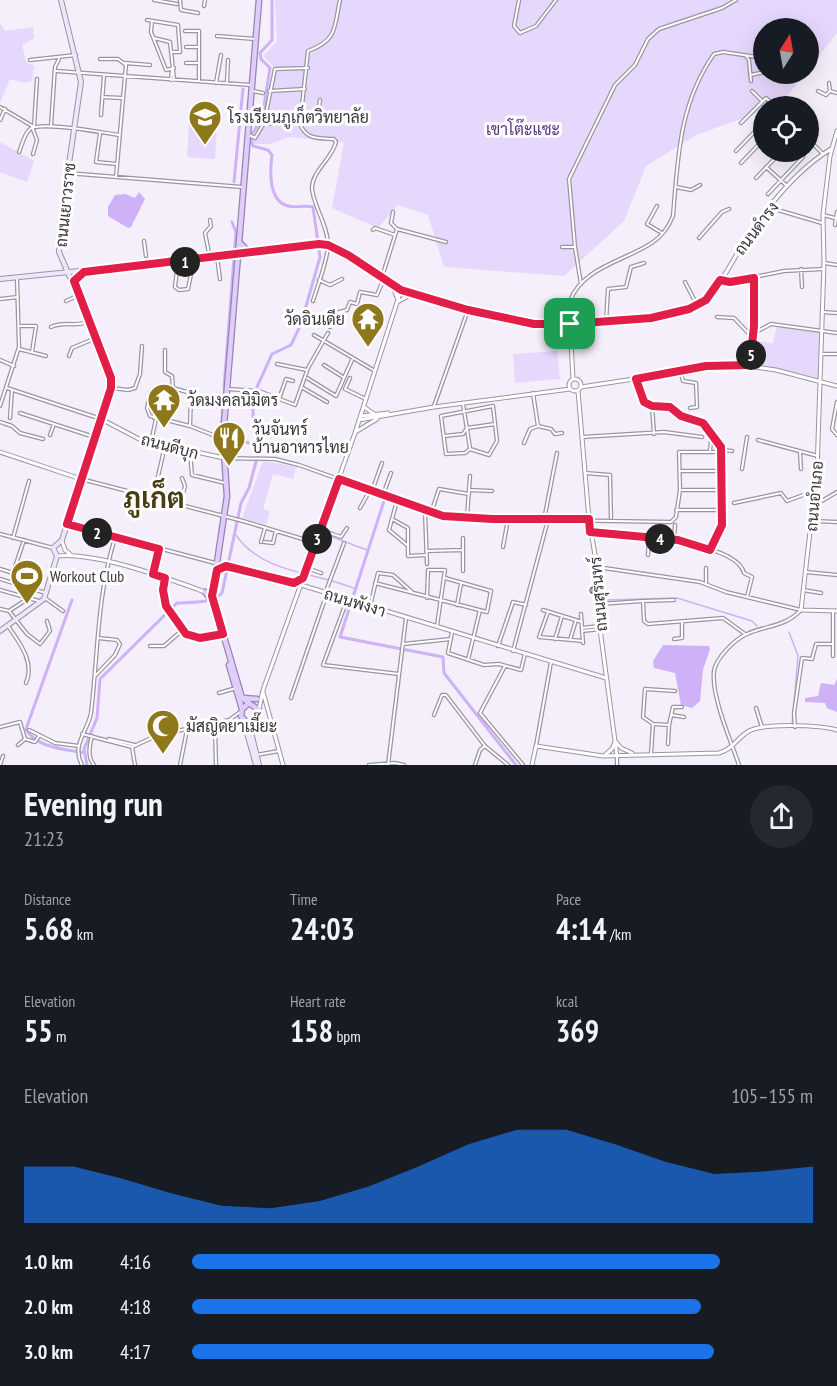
<!DOCTYPE html>
<html lang="en">
<head>
<meta charset="utf-8">
<style>
  :root { --surface:#171b24; --page:#242831; --text:#f1f3f6; --muted:#9ea1a6; --accent:#1a73e8 }
  body { margin:0; font-family:"PT Sans Narrow",Sarabun,sans-serif; background:var(--page); color:var(--text); height:100vh; display:flex; flex-direction:column; font-size:22px; white-space:nowrap }
  * { box-sizing:border-box; margin:0 }
  p { font-size:20px; color:var(--muted) }
  .icon { flex:none; width:33px; height:33px; fill:none; stroke:currentColor; stroke-width:2; stroke-linecap:round; stroke-linejoin:round }
  .map { position:relative; height:765px; overflow:hidden }
  .drawer { display:flex; flex-direction:column; background:var(--surface); flex:1 }
  .drawer>* { flex:none }
  .needle { width:39px; rotate:11deg }
  .buttons { position:absolute; left:753px; top:18px; display:grid; gap:12px }
  .buttons a { display:grid; place-items:center; width:66px; height:66px; border-radius:50%; background:var(--surface); box-shadow:0 6px 24px #0002; font-size:30px }
  .pin { position:absolute; display:grid; place-items:center; width:51px; height:51px; color:#fff; margin:-26px; border-radius:12px; box-shadow:0 3px 9px #0006 }
  .km { position:absolute; width:30px; height:30px; margin:-15px; border-radius:50%; background:#222; color:#fff; font-size:16px; line-height:30px; text-align:center }
  .round { display:grid; place-items:center; flex:none; width:63px; height:63px; border-radius:32px; background:var(--page) }
  .overview { display:flex; align-items:center; justify-content:space-between; height:102px; padding:0 24px }
  h1 { font-size:33px; font-weight:600; line-height:45px }
  .metrics { display:grid; grid-template-columns:repeat(3,1fr); gap:9px; height:102px; padding:6px 24px }
  .metrics div { display:grid; align-content:center }
  .metrics b { font-size:30px; font-weight:600 }
  .metrics small { font-size:16px; font-weight:400 }
  .metrics p { font-size:16px }
  .chart { height:168px; padding:12px 24px }
  .chart p { display:flex; justify-content:space-between }
  .chart svg { width:100%; height:108px; margin-top:6px; fill:var(--accent); opacity:.7 }
  ul { padding:0 24px; list-style:none; font-size:20px }
  li { display:grid; grid-template-columns:96px 72px 1fr; align-items:center; height:45px }
  li i { height:15px; border-radius:8px; background:var(--accent) }
  .map>svg:first-child { display:block }
</style>
</head>
<body>
<div class="map">
<svg width="837" height="765" viewBox="0 0 837 765">
  <rect width="100%" height="100%" fill="#f4effb"/>
  <path fill="#e6d7fc" d="M 275,0 L 837,0 L 837,33 L 809,69 L 808,28 L 764,28 L 764,74 L 805,74 L 780,105 L 764,106 L 763,111 L 696,135 L 646,166 L 624,221 L 564,276 L 444,267 L 428,215 L 398,205 L 378,228 L 332,208 L 344,142 L 288,137 L 271,144 L 255,144 L 251,141 L 267,112 L 273,66 L 263,56 L 277,41 Z
    M 0,24 L 5,31 L 33,27 L 34,38 L 22,45 L 26,62 L 34,66 L 32,81 L 24,83 L 10,79 L 0,103 Z
    M 189,121 L 217,123 L 215,159 L 187,157 Z
    M 0,142 L 34,161 L 27,182 L 0,172 Z
    M 777,325 L 820,333 L 818,380 L 752,363 L 754,341 L 773,343 Z
    M 557,351 L 560,379 L 515,383 L 513,354 Z
    M 263,461 L 296,467 L 293,479 L 273,474 L 263,509 L 270,511 L 266,525 L 242,518 Z"/>
  <path fill="#ceb1f7" d="M 139,192 L 145,199 L 131,227 L 128,228 L 108,216 L 108,207 L 115,195 L 125,194 L 135,198 Z
    M 663,645 L 709,646 L 710,649 L 703,670 L 700,701 L 692,708 L 681,705 L 675,673 L 654,668 L 653,661 Z
    M 837,679 L 837,712 L 827,708 L 825,703 L 805,702 L 805,698 L 818,696 L 821,683 L 834,685 Z"/>
  <g fill="none" stroke-linecap="round" stroke-linejoin="round">
    <path stroke="#ceb1f7" stroke-width="1.5" d="M 220,436 L 224,388
      M 311,529 L 367,550
      M 236,535 C 262,574 317,572 356,589
      M 606,600 L 677,598 L 752,621 L 757,626
      M 789,632 L 798,656 L 792,725"/>
    <path stroke="#ceb1f7" stroke-width="3" d="M 234,182 L 243,89
      M 224,388 L 236,232 L 232,222
      M 220,433 L 260,447
      M 384,501 L 340,637 L 443,657 L 444,673 L 516,765
      M 72,600 L 26,729 C 36,748 65,749 84,753
      M 87,765 L 84,749 L 97,718 L 100,679 L 177,603 C 191,602 211,604 222,593 L 241,503 L 249,488 L 260,447 L 253,417 L 253,396 L 272,354 L 291,345 L 301,324 L 320,257 L 313,207 C 305,205 296,208 288,206 C 268,201 270,170 272,155 L 268,150 L 253,146 L 250,137 L 262,119 L 270,68 L 261,59 L 260,53 L 272,40 L 272,0"/>
    <path stroke="#cecad4" stroke-width="2" stroke-dasharray="2 1" stroke-linecap="butt" d="M 146,256 L 146,262"/>
    <g stroke="#9a95a1" stroke-width="4.5">
      <path id="minor" d="M 154,0 L 177,4
        M 180,0 L 181,10 L 198,13
        M 519,0 L 514,26 L 520,33 L 536,26 L 556,0
        M 204,6 L 205,0
        M 147,20 L 178,25 L 180,52 L 171,52
        M 152,21 L 151,32 L 166,70 L 174,68
        M 185,31 L 199,31 L 199,81
        M 217,36 L 255,39
        M 154,38 L 170,42 L 174,79
        M 186,47 L 199,47
        M 746,56 L 749,60 L 751,81
        M 100,59 L 118,59 L 126,65 L 116,177
        M 30,60 L 76,55
        M 125,63 L 150,65
        M 186,63 L 199,63
        M 308,68 L 275,69 L 264,123 C 282,127 299,117 317,120 L 320,100
        M 56,71 L 251,85
        M 751,75 L 764,72
        M 171,80 L 172,69
        M 216,83 L 221,55
        M 227,83 L 228,60
        M 829,83 L 830,91
        M 253,91 L 263,93
        M 269,91 L 305,89
        M 752,91 L 762,101
        M 818,91 L 826,95 L 830,91 L 837,93
        M 102,97 L 122,98
        M 0,107 L 34,127
        M 101,115 L 104,76
        M 0,120 L 5,109
        M 741,123 L 766,98 L 775,106
        M 51,126 L 55,67 L 59,59
        M 32,127 L 37,140 L 33,154
        M 34,127 L 37,79
        M 100,133 L 96,162 L 117,164
        M 249,135 L 255,138 L 264,123
        M 808,139 L 823,154
        M 736,151 L 764,122
        M 19,152 C 22,145 24,135 29,130 C 37,120 105,133 119,135
        M 741,163 L 764,139
        M 766,167 L 786,185
        M 67,173 L 242,187
        M 756,178 L 781,152
        M 676,187 L 691,190 L 700,185
        M 768,194 L 803,157
        M 657,206 L 647,224 L 662,233
        M 771,208 L 822,223
        M 393,212 L 391,223 L 397,229 L 446,242
        M 823,215 L 835,218
        M 835,225 L 837,212
        M 373,230 L 375,228 L 395,235
        M 699,238 L 722,212 L 729,209
        M 144,241 L 146,256
        M 562,247 L 575,247
        M 217,257 L 220,279
        M 210,258 L 205,233 L 211,226 L 210,220
        M 185,262 L 186,266 L 177,270 L 175,287 L 179,290 L 188,289 L 192,269 L 186,266
        M 825,263 L 837,265
        M 801,269 L 802,287
        M 382,277 L 397,229
        M 319,280 L 330,285 L 342,279
        M 720,280 L 730,282 L 784,271 L 823,269
        M 685,282 L 697,305
        M 581,284 L 575,247 L 569,179 L 615,85 L 635,65 L 648,39 L 659,29 L 722,8 L 736,0
        M 0,299 L 18,297
        M 66,301 L 77,296
        M 313,301 C 318,284 327,263 328,246 C 329,227 311,201 312,187 C 313,170 332,159 336,142 L 334,139 C 319,138 306,140 300,124 L 308,51 C 338,40 334,27 340,0
        M 822,312 L 837,313
        M 717,317 L 734,318 L 753,338
        M 606,322 L 608,289 L 626,287 L 631,267 L 644,263
        M 570,324 C 569,317 568,308 570,301 C 582,267 628,260 653,242 C 662,236 669,226 673,216 C 678,157 679,104 714,54 L 723,52 L 764,58
        M 19,326 L 36,326 L 32,352
        M 51,327 C 64,321 74,327 88,322
        M 330,327 L 339,312 L 347,310 L 350,302 L 357,304 L 360,292 L 377,295 L 384,278
        M 754,333 L 771,324 L 837,333
        M 314,335 L 375,371
        M 19,349 L 46,356
        M 165,350 L 165,372 L 172,376 L 173,388 L 187,392 L 191,396 L 190,426
        M 822,354 L 837,354
        M 69,356 L 72,348 L 96,338
        M 0,360 L 14,366
        M 277,364 L 307,370
        M 324,365 L 343,377
        M 750,365 L 755,326 L 754,278
        M 681,373 L 683,381 L 696,383 L 697,407 L 690,408
        M 307,378 L 336,396 L 352,360
        M 350,378 L 345,389 L 366,399
        M 636,379 L 644,402 L 652,406 L 670,407 L 681,416 L 703,423 L 721,447 L 722,525 L 710,550
        M 7,388 L 101,419
        M 112,388 L 128,390 L 135,388 L 140,374 L 142,346
        M 303,388 L 327,402
        M 227,389 L 259,391 L 295,405 L 308,368 L 328,333
        M 162,392 L 151,392 L 147,408 L 150,416 L 190,426 L 223,439
        M 533,393 L 538,426 L 551,429 L 555,434 L 562,433
        M 279,399 L 286,379 L 293,381
        M 837,402 L 832,429 L 837,435
        M 463,404 L 470,448
        M 0,406 L 19,347 L 17,278
        M 434,406 L 468,310
        M 493,406 L 497,441 L 489,455 L 470,449 L 465,453 L 446,454 L 441,416 Z
        M 652,406 L 654,434
        M 20,413 L 94,437
        M 10,418 L 12,390
        M 154,418 L 159,392
        M 165,421 L 171,404
        M 0,422 L 12,426 L 20,433 L 43,439
        M 50,435 L 54,424
        M 444,436 L 463,434 L 467,428 L 495,424
        M 582,437 L 664,432 L 702,437
        M 758,440 L 818,456
        M 151,442 L 156,419
        M 524,443 L 530,429 L 538,426
        M 722,450 L 732,451
        M 710,451 L 712,433
        M 190,452 L 192,475 L 225,483
        M 800,452 L 801,469
        M 224,458 L 275,459 L 299,465 L 443,516 L 492,519 L 671,522 L 676,517 L 680,490 L 679,452 L 721,452
        M 742,469 L 747,437
        M 680,471 L 721,471
        M 585,473 L 610,475 L 611,518
        M 81,479 L 243,521 L 316,543
        M 469,490 L 492,491
        M 680,490 L 721,490
        M 372,491 L 382,463
        M 383,495 L 391,473
        M 153,498 L 165,446
        M 734,503 L 781,493 L 787,501 L 814,491
        M 180,505 L 185,486 L 182,478
        M 815,505 L 837,492
        M 360,508 L 370,490
        M 676,510 L 721,510
        M 425,511 L 427,564
        M 431,513 L 439,489 L 469,494
        M 467,517 L 470,476
        M 392,519 L 397,501
        M 544,520 L 557,453
        M 813,521 L 837,522
        M 67,524 L 215,563
        M 321,530 L 341,537 L 347,528
        M 590,532 C 620,535 736,540 744,573 L 752,577 L 747,597
        M 0,534 L 53,548
        M 13,538 L 29,481
        M 463,538 L 463,571
        M 674,540 L 675,525
        M 261,542 L 265,528
        M 264,542 L 273,543 L 276,531
        M 407,545 L 389,530 L 392,519 L 408,528 L 408,556 L 426,555
        M 503,547 L 508,519
        M 426,551 L 463,550
        M 648,555 L 649,538
        M 597,567 L 700,582 L 726,592 L 801,610 C 785,627 767,625 747,634 C 735,639 716,658 714,671 C 711,696 731,741 739,765
        M 307,568 L 321,573
        M 706,568 L 706,583
        M 0,569 L 13,573 L 24,540
        M 806,572 L 837,575
        M 153,573 L 159,549
        M 165,578 C 159,604 174,613 185,634
        M 0,579 L 46,593
        M 375,583 L 487,612 L 491,591 L 445,578
        M 0,590 L 39,601
        M 803,590 L 821,593
        M 326,591 L 344,543
        M 45,598 L 63,611
        M 427,598 L 428,570 L 445,570 L 437,626
        M 347,600 L 323,665 L 399,674
        M 643,601 L 674,600
        M 599,604 L 643,601 L 644,621 L 648,624 L 723,618 L 745,634
        M 457,605 L 461,584
        M 370,606 L 378,573 L 393,575 L 413,593
        M 0,609 L 9,611 L 27,634 L 40,644 L 50,631 L 47,621
        M 543,610 L 582,622
        M 9,611 L 29,598
        M 548,612 L 539,637 L 583,641
        M 581,614 L 583,643
        M 8,626 C 20,643 35,663 26,683
        M 582,628 L 600,626
        M 582,631 L 600,629
        M 452,632 L 448,653 L 484,665 L 499,664 L 521,670 L 525,654
        M 555,639 L 562,616
        M 674,639 L 682,638 L 682,622
        M 570,640 L 576,620
        M 403,644 L 451,639
        M 150,646 L 164,646 L 179,633 L 200,638 L 221,635
        M 498,646 L 513,602 L 526,605
        M 513,651 L 548,520
        M 833,656 L 833,611
        M 468,660 L 480,610
        M 505,666 L 480,713 L 523,765
        M 95,676 L 115,655 L 120,644 L 117,640 L 98,638
        M 675,691 L 645,689 L 643,717 L 653,724 L 669,725 L 673,707 L 682,707
        M 219,693 L 236,688
        M 291,698 L 327,593
        M 756,708 L 762,727
        M 434,715 L 442,695 L 446,695 L 485,746 L 508,765
        M 671,715 L 684,717
        M 215,726 L 216,765
        M 0,727 L 20,722 L 25,739 L 35,742 L 39,736
        M 795,727 L 794,713 L 802,658 L 812,659 L 816,644 L 833,644
        M 29,730 L 55,743 L 79,746
        M 82,734 L 132,747 L 158,735 L 229,720 L 240,712
        M 92,736 C 89,746 87,757 94,765
        M 109,739 L 135,745
        M 668,744 L 669,725
        M 18,745 L 25,739
        M 536,746 L 551,662
        M 132,747 L 135,765
        M 651,754 L 653,724
        M 256,755 L 279,751
        M 0,765 L 3,756
        M 82,765 C 71,745 88,731 91,713 C 98,654 97,595 115,538
        M 180,765 L 187,730
        M 369,765 L 395,763 L 404,765
        M 388,765 L 406,618
        M 475,765 L 480,750 L 485,746
        M 617,765 L 617,756"/>
    </g>
    <g stroke="#9a95a1" stroke-width="5">
      <path id="tertiary" d="M 837,131 L 830,156 L 823,215 L 824,263 L 817,471 L 801,610 L 837,611
        M 237,255 C 261,251 305,239 328,245 C 356,253 376,278 402,290 C 429,302 491,318 520,322 C 564,328 667,325 704,302 C 716,294 737,252 747,238 C 768,206 798,169 831,149
        M 392,284 L 398,300
        M 399,301 L 412,294
        M 570,324 L 573,379
        M569 385a6 6 0 1 1 12 0a6 6 0 1 1-12 0Z
        M 581,387 L 733,364 L 776,370 L 837,386
        M 578,391 L 589,519 L 597,567 L 600,629 L 617,756
        M 364,407 L 374,414
        M 361,416 L 388,413
        M 101,419 L 141,440 L 224,458
        M 359,420 L 434,407 L 570,389
        M 357,431 L 377,419
        M 0,452 L 81,479
        M 62,541 L 65,550 L 70,554
        M 57,556 C 96,552 167,578 205,592
        M 218,564 L 301,585 L 606,678
        M 263,692 L 283,765
        M 259,709 L 263,690 L 355,433 L 401,290
        M 252,731 L 256,726 L 271,721
        M 616,742 L 621,748 L 632,753
        M 605,755 L 612,749 L 615,742
        M 532,765 L 536,746 L 603,756 L 719,753 C 733,749 737,738 749,731 C 764,723 820,725 837,730"/>
    </g>
    <g stroke="#9a95a1" stroke-width="6">
      <path id="secondary" d="M 0,279 L 237,255
        M 0,631 L 44,599 L 57,556 L 53,548 L 62,540 L 111,387 L 107,363 L 59,252 L 60,225 L 81,82 L 61,0
        M 243,719 L 256,765
        M 252,722 L 251,732 L 259,765"/>
    </g>
    <g stroke="#9883b4" stroke-width="7">
      <path id="primary" d="M 239,242 L 250,253
        M 205,592 L 211,599
        M 229,665 L 242,709
        M 244,698 L 257,699
        M 248,704 L 242,709 L 241,716 L 246,722 L 252,722 L 258,718 L 259,710 L 242,698 L 212,596 L 227,496 L 223,437 L 259,0"/>
    </g>
    <use href="#minor" stroke="#fff" stroke-width="2"/>
    <use href="#tertiary" stroke="#fff" stroke-width="3"/>
    <use href="#secondary" stroke="#f0e6fc" stroke-width="4"/>
    <use href="#primary" stroke="#e0cefa" stroke-width="4.5"/>
  </g>
  <g fill="none" stroke-linecap="round" stroke-linejoin="round">
    <g stroke="#fff" stroke-width="12">
      <path id="route" d="M 319,244 L 328,245 L 348,255 L 401,290 L 468,310 L 534,324 L 570,324 L 651,318 L 689,309 L 706,300 L 720,280 L 730,282 L 754,278 L 754,326 L 750,365 L 706,366 L 636,379 L 644,402 L 652,406 L 670,407 L 681,416 L 703,423 L 721,447 L 722,525 L 710,550 L 678,540 L 590,532 L 589,519 L 492,519 L 443,516 L 339,479 L 303,578 L 294,583 L 226,566 L 217,570 L 212,596 L 223,634 L 200,638 L 186,634 L 166,606 L 163,590 L 165,578 L 153,574 L 159,549 L 67,524 L 111,388 L 111,378 L 74,281 L 84,272 Z"/>
    </g>
    <use href="#route" stroke="#e11d48" stroke-width="8"/>
  </g>
  <defs>
    <g id="school-pin" transform="scale(1.725)"><path d="M0 17L-7.5 6A9.5 9.5 0 1 1 7.5 6Z" fill="#8f771c" stroke="#fff"/><path d="M0-5L7-2L0 1L-7-2ZM-4 1L0 2.5L4 1V4Q0 6-4 4Z" fill="#fff"/></g>
    <g id="temple-pin" transform="scale(1.725)"><path d="M0 17L-7.5 6A9.5 9.5 0 1 1 7.5 6Z" fill="#8f771c" stroke="#fff"/><path d="M0-6L5-2H3V0L6.5 2.5H4V6H1.5V3h-3V6H-4V2.5H-6.5L-3 0V-2H-5Z" fill="#fff"/></g>
    <g id="restaurant-pin" transform="scale(1.725)"><path d="M0 17L-7.5 6A9.5 9.5 0 1 1 7.5 6Z" fill="#8f771c" stroke="#fff"/><path d="M-5-6h1v4h1v-4h1v4h1v-4h1v5L-1.5 .5V6h-2V.5L-5-1ZM5-6V6H3V1.5H1.5Q1.5-4 5-6Z" fill="#fff"/></g>
    <g id="stadium-pin" transform="scale(1.725)"><path d="M0 17L-7.5 6A9.5 9.5 0 1 1 7.5 6Z" fill="#8f771c" stroke="#fff"/><path d="M0-5a6.5 5 0 1 0 0 10a6.5 5 0 1 0 0-10ZM-3.5-1.8h7v3.6h-7Z" fill="#fff"/></g>
    <g id="mosque-pin" transform="scale(1.725)"><path d="M0 17L-7.5 6A9.5 9.5 0 1 1 7.5 6Z" fill="#8f771c" stroke="#fff"/><path d="M3.5-4.9A6 6 0 1 0 3.5 4.9A5 5 0 1 1 3.5-4.9Z" fill="#fff"/></g>
  </defs>
  <g fill-rule="evenodd">
    <use href="#school-pin" x="205" y="117"/>
    <use href="#temple-pin" x="368" y="319"/>
    <use href="#temple-pin" x="164" y="400"/>
    <use href="#restaurant-pin" x="229" y="438"/>
    <use href="#stadium-pin" x="27" y="576"/>
    <use href="#mosque-pin" x="163" y="726"/>
  </g>
  <g text-anchor="middle" dominant-baseline="central" stroke-width="6" stroke-linejoin="round" paint-order="stroke">
    <g font-size="16" fill="#37353a" stroke="#fff" text-anchor="start">
      <text x="228" y="117">โรงเรียนภูเก็ตวิทยาลัย</text>
      <text x="345" y="319" text-anchor="end">วัดอินเดีย</text>
      <text x="187" y="400">วัดมงคลนิมิตร</text>
      <text x="252" y="429">วันจันทร์<tspan x="252" dy="18">บ้านอาหารไทย</tspan></text>
      <text x="50" y="576">Workout Club</text>
      <text x="186" y="726">มัสญิดยาเมี๊ยะ</text>
    </g>
    <g font-size="16" fill="#5a3484" stroke="#fff">
      <text x="523" y="129">เขาโต๊ะแซะ</text>
    </g>
    <g font-size="16" fill="#37353a" stroke="#fff">
      <text transform="translate(65 205) rotate(-84)">ถนนเยาวราช</text>
      <text transform="translate(756 228) rotate(-53)">ถนนดำรง</text>
      <text transform="translate(170 446) rotate(15)">ถนนดีบุก</text>
      <text transform="translate(814 496) rotate(-85)">ถนนอำเภอ</text>
      <text transform="translate(598 594) rotate(-95)">ถนนสุรินทร์</text>
      <text transform="translate(355 602) rotate(17)">ถนนพังงา</text>
    </g>
    <g font-size="28" font-weight="bold" fill="#483c13" stroke="#fff">
      <text x="154" y="497">ภูเก็ต</text>
    </g>
  </g>
</svg>
<div class="buttons">
<a><svg class="needle" viewBox="-14 -14 28 28"><path d="M0-13l5 13h-10z" fill="#e53935"/><path d="M0 13l5-13h-10z" fill="#9ea1a6"/></svg></a>
<a><svg class="icon" aria-label="locate" viewBox="0 0 24 24"><circle cx="12" cy="12" r="6"/><path d="M12 2v4M12 18v4M2 12h4M18 12h4"/></svg></a>
</div>
<div class="pin" style="left:570px;top:324px;background:#1e9e55"><svg class="icon" aria-label="arrive" viewBox="0 0 24 24"><path d="M6 21V4h12l-3 4 3 4H6"/></svg></div>
<b class="km" style="left:185px;top:262px">1</b>
<b class="km" style="left:97px;top:533px">2</b>
<b class="km" style="left:317px;top:539px">3</b>
<b class="km" style="left:660px;top:539px">4</b>
<b class="km" style="left:751px;top:355px">5</b>
</div>
<section class="drawer">
<div class="overview"><div><h1>Evening run</h1><p>21:23</p></div><a class="round"><svg class="icon" aria-label="share" viewBox="0 0 24 24"><path d="M12 15V3M7 8l5-5 5 5M5 13v7h14v-7"/></svg></a></div>
<div class="metrics">
<div><p>Distance</p><b>5.68<small> km</small></b></div>
<div><p>Time</p><b>24:03</b></div>
<div><p>Pace</p><b>4:14<small> /km</small></b></div>
</div>
<div class="metrics">
<div><p>Elevation</p><b>55<small> m</small></b></div>
<div><p>Heart rate</p><b>158<small> bpm</small></b></div>
<div><p>kcal</p><b>369</b></div>
</div>
<div class="chart"><p><span>Elevation</span>105–155 m</p>
<svg viewBox="0 0 160 44" preserveAspectRatio="none"><path d="M0 44V21L10 21L20 26L30 32L40 37L50 38L60 35L70 29L80 21L90 12L100 6L110 6L120 12L130 19L140 24L150 23L160 21V44z"/></svg>
</div>
<ul>
<li><b>1.0 km</b>4:16<i style="width:85%"></i></li>
<li><b>2.0 km</b>4:18<i style="width:82%"></i></li>
<li><b>3.0 km</b>4:17<i style="width:84%"></i></li>
</ul>
</section>
</body>
</html>
